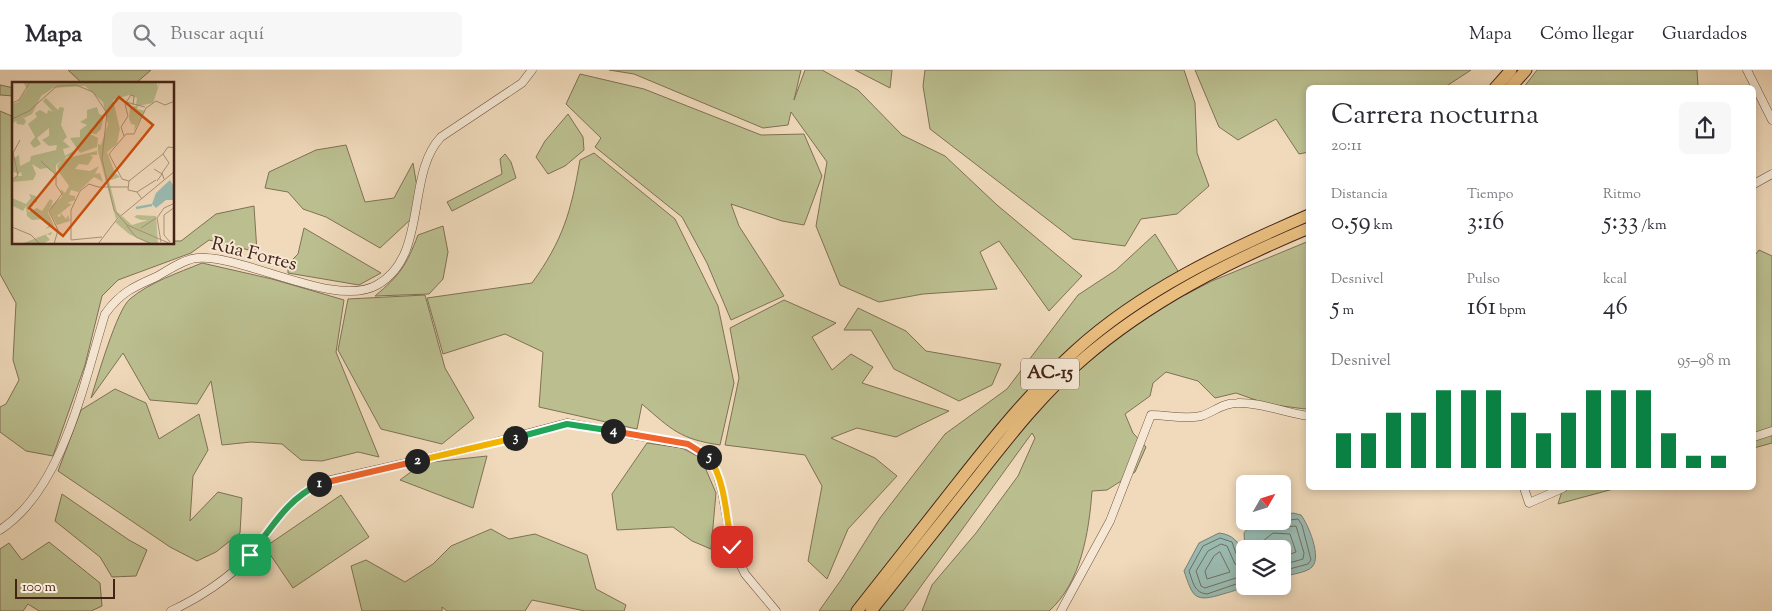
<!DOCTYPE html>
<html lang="es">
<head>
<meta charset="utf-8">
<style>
  :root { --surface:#fff; --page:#f7f7f7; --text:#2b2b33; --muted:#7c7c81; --line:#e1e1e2; --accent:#0b8043 }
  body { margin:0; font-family:"Sorts Mill Goudy",serif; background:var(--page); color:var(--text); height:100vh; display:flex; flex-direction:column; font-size:19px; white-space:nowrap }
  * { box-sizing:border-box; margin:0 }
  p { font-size:16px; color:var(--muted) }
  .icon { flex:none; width:28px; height:28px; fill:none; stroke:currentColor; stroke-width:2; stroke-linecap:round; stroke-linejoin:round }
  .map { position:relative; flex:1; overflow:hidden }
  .side { position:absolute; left:1306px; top:15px; width:450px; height:405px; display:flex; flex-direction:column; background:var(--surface); border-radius:8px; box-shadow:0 2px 8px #0003 }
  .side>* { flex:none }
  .needle { width:32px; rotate:51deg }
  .fabs { position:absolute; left:1236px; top:405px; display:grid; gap:10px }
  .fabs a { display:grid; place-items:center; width:55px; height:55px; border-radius:8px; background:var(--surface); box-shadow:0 2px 8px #0003; font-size:25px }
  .scale { position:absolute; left:15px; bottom:12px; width:100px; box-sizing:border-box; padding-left:5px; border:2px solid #442317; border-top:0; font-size:14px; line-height:18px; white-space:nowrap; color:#442317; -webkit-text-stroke:4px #f5e7d3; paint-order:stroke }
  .pin { position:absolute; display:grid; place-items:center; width:42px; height:42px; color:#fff; margin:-21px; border-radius:10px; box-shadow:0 2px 8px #0006 }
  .km { position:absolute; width:25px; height:25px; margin:-12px; border-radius:50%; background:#222; color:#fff; font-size:14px; line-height:25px; text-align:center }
  .round { display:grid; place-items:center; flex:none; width:52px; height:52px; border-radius:8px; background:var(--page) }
  .summary { display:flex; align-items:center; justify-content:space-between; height:85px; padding:0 25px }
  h1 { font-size:28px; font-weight:600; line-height:38px }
  .stats { display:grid; grid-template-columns:repeat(3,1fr); gap:8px; height:85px; padding:5px 25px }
  .stats div { display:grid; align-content:center }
  .stats b { font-size:25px; font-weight:600 }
  .stats small { font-size:14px; font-weight:400 }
  .stats p { font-size:14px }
  .chart { height:140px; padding:10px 25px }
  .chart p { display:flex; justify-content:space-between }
  .chart svg { width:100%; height:90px; margin-top:5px; stroke:var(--accent); stroke-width:6 }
  header { display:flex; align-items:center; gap:30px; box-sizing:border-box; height:70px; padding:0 25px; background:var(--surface); border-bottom:1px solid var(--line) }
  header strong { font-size:24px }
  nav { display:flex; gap:28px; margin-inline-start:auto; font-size:18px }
  .search { width:350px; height:45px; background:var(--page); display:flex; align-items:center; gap:12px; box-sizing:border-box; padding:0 18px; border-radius:8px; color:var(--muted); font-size:19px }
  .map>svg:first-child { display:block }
</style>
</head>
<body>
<header>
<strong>Mapa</strong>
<div class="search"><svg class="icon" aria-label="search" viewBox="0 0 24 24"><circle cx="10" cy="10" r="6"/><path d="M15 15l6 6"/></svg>Buscar aquí</div>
<nav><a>Mapa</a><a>Cómo llegar</a><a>Guardados</a></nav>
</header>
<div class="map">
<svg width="1772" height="541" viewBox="0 0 1772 541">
  <rect width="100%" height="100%" fill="#f0dabb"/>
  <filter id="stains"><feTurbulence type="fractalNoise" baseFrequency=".004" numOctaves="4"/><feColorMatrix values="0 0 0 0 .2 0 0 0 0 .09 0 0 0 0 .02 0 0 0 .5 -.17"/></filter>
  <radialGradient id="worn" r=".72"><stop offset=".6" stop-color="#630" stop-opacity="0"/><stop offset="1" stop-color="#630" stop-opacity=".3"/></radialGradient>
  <path fill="#bbbf90" stroke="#807154" d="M 68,0 L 151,0 L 135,14 L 83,14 Z
    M 609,0 L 801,0 L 794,30 L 805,0 L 822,0 L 858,20 L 902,65 L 945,86 L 997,135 L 1082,206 L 1049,241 L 999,171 L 980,182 L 997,219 L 923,224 L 879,232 L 840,215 L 816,156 L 827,92 L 791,42 L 788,55 L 763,58 L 634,4 Z
    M 855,0 L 892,0 L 890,18 Z
    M 925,0 L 1184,0 L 1195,33 L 1197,83 L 1209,116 L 1177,144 L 1141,149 L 1125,176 L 1073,169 L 930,59 L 923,16 Z
    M 1195,0 L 1471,0 L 1445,17 L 1309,18 L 1309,82 L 1299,84 L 1276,49 L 1238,70 L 1219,57 Z
    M 1537,0 L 1697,0 L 1698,16 L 1524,17 Z
    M 580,4 L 644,19 L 761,65 L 804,64 L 822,106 L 804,155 L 782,151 L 731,134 L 739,156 L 784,226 L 731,250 L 707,193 L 682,147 L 595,77 L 601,68 L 566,34 Z
    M 0,15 L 14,18 L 14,26 L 0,25 Z
    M 0,41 L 14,47 L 14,174 L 174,174 L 174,171 L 181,171 L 216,144 L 254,136 L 257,182 L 209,170 L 191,183 L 118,210 L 102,226 L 85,295 L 53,386 L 26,381 L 0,362 L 0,337 L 6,334 L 19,310 L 13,290 L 16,233 L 0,204 Z
    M 568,44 L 583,67 L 584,80 L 565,96 L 548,104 L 536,87 L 545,71 Z
    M 346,75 L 365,132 L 394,128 L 413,93 L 417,117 L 411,149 L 380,178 L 326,147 L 303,139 L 288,122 L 265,118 L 269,102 L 316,80 Z
    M 594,83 L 675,149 L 718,236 L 734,313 L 720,375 C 680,369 672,360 642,334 L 637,359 L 539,337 L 543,282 L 505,264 L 443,284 L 427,228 L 532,213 C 563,170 571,142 580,90 Z
    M 505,84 L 511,92 L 516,108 L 452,141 L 447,132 L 502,104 L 500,89 Z
    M 443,156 L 448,182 L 443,209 L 429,224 L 375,226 C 400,205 406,196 418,165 Z
    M 304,158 L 381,203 L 359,215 L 288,203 L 288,194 L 298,184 Z
    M 1155,164 L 1178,201 L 1185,225 L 1212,211 L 1309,171 L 1309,337 L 1305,339 L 1267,334 L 1236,323 L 1215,328 L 1198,311 L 1166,302 L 1153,313 L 1150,326 L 1125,344 L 1133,363 L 1146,377 L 1135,402 L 1107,420 L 1092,421 C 1089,462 1081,513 1049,541 L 922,541 L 932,515 L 976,463 L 1018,406 L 1035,368 L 1032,363 L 903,541 L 819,541 L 841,510 L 880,448 L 945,364 L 1007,319 L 1078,225 L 1116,200 Z
    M 1759,180 L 1772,186 L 1772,373 L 1754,378 L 1754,186 Z
    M 202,193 L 272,209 L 344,230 L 336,282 L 379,387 L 358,382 L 322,391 L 301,390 L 282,374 L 251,372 L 222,375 L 211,311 L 197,334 L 150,330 L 123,283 L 91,328 C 97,309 117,239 130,229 C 150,212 178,203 202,193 Z
    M 425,225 L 445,298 L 474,348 L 442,374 L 381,359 L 338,280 L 348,229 Z
    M 784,230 L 836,253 L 812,267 L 832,300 L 851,284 L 873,297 L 862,313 L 949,341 L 896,367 L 857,358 L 831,368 L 875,388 L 897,406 L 848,459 L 827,509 L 808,491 L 822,416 L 805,385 L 725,375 L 739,308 L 730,258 Z
    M 858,238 L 906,261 L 926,281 L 1001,294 L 992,315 L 959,331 L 894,299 L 871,260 L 844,260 Z
    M 115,319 L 146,333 L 159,369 L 199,344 L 208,380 L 193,406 L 190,451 L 218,422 L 242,428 L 240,463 L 216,482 L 197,491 L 170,477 L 58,401 L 81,340 Z
    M 647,373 L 682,378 L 701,388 L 716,423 L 711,479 L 692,471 L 673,457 L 617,460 L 612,424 Z
    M 487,386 L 473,438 L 400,410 L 423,393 Z
    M 1563,418 L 1617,418 L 1558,434 Z
    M 62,424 L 129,470 L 147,480 L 136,506 L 112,507 L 100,487 L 55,451 Z
    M 341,425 L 369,467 L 293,518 L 265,477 Z
    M 491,459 L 509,469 L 535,464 L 587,485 L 596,519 L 626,535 L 624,541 L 585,541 L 532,530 L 525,541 L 447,541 L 442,537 L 442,541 L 362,541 L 351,496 L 366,490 L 405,512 L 433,494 L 451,476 Z
    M 49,472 L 100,513 L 102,536 L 91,541 L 39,541 L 28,534 L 23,541 L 0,541 L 0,479 L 9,473 L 22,490 Z"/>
  <path fill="#9abbb1" stroke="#787e73" d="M 1293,443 L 1301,445 C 1308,454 1322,487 1312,497 C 1306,503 1291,504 1283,507 L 1282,479 L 1245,479 L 1244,463 C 1253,450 1267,451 1282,451 L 1283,446 Z
    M 1219,463 C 1246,466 1245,493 1245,515 C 1239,520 1230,522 1223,524 C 1194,533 1193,527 1184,501 L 1199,473 Z"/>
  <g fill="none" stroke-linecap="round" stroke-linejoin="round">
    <path stroke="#6f6f64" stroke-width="1" d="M 1273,451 L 1282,457 L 1296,456 L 1304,483 L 1303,489 L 1282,495
      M 1282,451 L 1298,449 L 1302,455 L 1311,490 L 1308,494 L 1282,501
      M 1264,479 L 1263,471 L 1273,463 L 1290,464 L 1296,482 L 1282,487
      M 1220,482 L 1230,502 L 1207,509 L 1205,501 L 1214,486 Z
      M 1245,491 L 1238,489 L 1232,472 L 1220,468 L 1203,476 L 1189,501 C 1193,512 1194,523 1207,524 L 1245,511
      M 1245,498 L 1235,494 L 1227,476 L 1221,474 L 1208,481 L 1196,501 L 1201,516 L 1205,518 L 1245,505"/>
    <g stroke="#6f5140" stroke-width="9">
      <path id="minor" d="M 1747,0 L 1772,50
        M 1754,114 L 1772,104
        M 1754,367 L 1772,361
        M 1524,418 L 1529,433 L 1563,418
        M 0,460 C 63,419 84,312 105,244 C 120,223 133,217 156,207 C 167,201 184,189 197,188 C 243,184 335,239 377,215 C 429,186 405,105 441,67 L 522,13 L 532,0
        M 171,541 C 199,528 230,508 250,485 C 277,454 281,433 322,412 L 477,377 L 567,353 L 688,375 L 708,386 L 715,396 L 722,421 L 732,477 L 745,504 L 776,541
        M 1061,541 L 1110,451 L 1151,345 C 1168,345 1184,350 1201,346 C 1214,342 1222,333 1237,333 C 1261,332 1285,343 1309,346"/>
    </g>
    <g stroke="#442317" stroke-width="13">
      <path id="highway" d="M 1495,18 L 1511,0
        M 1510,18 L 1526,0
        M 857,541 C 890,499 924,456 957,414 C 994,367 1031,321 1075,281 C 1142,220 1226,181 1309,145
        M 871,541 C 906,497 940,454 975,410 C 1008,368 1042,324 1083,289 C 1150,231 1228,192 1309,158"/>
    </g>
    <use href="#minor" stroke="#f5e7d3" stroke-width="8"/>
    <use href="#highway" stroke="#e8bd7e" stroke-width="11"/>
  </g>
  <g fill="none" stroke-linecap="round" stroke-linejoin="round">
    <g stroke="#fff" stroke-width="10">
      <path id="split-1" d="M 250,485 C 273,457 285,431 319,414"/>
    </g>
    <g stroke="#fff" stroke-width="10">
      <path id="split-2" d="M 319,414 L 417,391"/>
    </g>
    <g stroke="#fff" stroke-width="10">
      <path id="split-3" d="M 417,391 L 515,368"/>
    </g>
    <g stroke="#fff" stroke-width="10">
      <path id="split-4" d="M 515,368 L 567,354 L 613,361"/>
    </g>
    <g stroke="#fff" stroke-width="10">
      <path id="split-5" d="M 613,361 L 688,374 L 709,387"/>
    </g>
    <g stroke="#fff" stroke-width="10">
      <path id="split-6" d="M 709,387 C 726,412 726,448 732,477"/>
    </g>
    <use href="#split-1" stroke="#22a559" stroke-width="6"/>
    <use href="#split-2" stroke="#f0652b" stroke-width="6"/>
    <use href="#split-3" stroke="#f5b400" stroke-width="6"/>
    <use href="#split-4" stroke="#22a559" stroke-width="6"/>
    <use href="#split-5" stroke="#f0652b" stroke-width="6"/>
    <use href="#split-6" stroke="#f5b400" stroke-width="6"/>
  </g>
  <g text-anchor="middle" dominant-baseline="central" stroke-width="4" stroke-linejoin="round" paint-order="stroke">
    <rect fill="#f5e7d3" stroke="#795e4f" stroke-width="1" x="1021" y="288.5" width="58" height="31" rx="4"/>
    <g font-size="18" font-weight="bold" fill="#442317">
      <text x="1050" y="304">AC-15</text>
    </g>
    <g font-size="19" fill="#442317" stroke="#f5e7d3">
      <text transform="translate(254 185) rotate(14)">Rúa Fortes</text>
    </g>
  </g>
  <g transform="translate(12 12)">
    <rect width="162" height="162" fill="#f0dabb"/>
    <path d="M 11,0 L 88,0 L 89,3 L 89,0 L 145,0 L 145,5 L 148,0 L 141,21 L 126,24 L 125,27 L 133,29 L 122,49 L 123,43 L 119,42 L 117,36 L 118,25 L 124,24 L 125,16 L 117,13 L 101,18 L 108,47 L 105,62 L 95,70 L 103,91 L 108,95 L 99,98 L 96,95 L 105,130 L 109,133 L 104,137 L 86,70 L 86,62 L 89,63 L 96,42 L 91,20 L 73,4 L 41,6 L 29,14 L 20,32 L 12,36 L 8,32 L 14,39 L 12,43 L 5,42 L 4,39 L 0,42 L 0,22 L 6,20 L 15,7 ZM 34,16 L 46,28 L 48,25 L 52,26 L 49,43 L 55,55 L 51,59 L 58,65 L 51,67 L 53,74 L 61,69 L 63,71 L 51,77 L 85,69 L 85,73 L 78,73 L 81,75 L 76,83 L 67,82 L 63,87 L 78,89 L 87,84 L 83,92 L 88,91 L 91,100 L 82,95 L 66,110 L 59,108 L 57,113 L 63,114 L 63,118 L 55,121 L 60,122 L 45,134 L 48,135 L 49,131 L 54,137 L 56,133 L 58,139 L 45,143 L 38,130 L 39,124 L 50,115 L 49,107 L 53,111 L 57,104 L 47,90 L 51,87 L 47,89 L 45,84 L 49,79 L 44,83 L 44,92 L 35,86 L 28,87 L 20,82 L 24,92 L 21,98 L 0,100 L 4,94 L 10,94 L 9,90 L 6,92 L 0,89 L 0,71 L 2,76 L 7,73 L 8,84 L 18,79 L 19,74 L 44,68 L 45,63 L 37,64 L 30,58 L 37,54 L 37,46 L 25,56 L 29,62 L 22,66 L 18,61 L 23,55 L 16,42 L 25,35 L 23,31 L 28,28 L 35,32 L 36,28 L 41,30 L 31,19 ZM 85,25 L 87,32 L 92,34 L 89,47 L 84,52 L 76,51 L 86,56 L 85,65 L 68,71 L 58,56 L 68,55 L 68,48 L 75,43 L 68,40 L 75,36 L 75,28 ZM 17,112 L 24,114 L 25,120 L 19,122 L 16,130 L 25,126 L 30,129 L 38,117 L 41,119 L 36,130 L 42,144 L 33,147 L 38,143 L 32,137 L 20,138 L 15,134 L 14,124 L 11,129 L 1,124 L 0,116 L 14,122 L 19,116 ZM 125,133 L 144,134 L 146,162 L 138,162 L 117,152 L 103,140 L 110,134 L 120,143 L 136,138 L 129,138 L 122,135 ZM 40,150 L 39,153 L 33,152 L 38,158 L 30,162 L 9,162 Z" fill="#bbbf90"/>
    <path d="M 158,98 L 162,105 L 162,118 L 154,118 L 144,126 L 140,122 L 144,111 Z" fill="#9abbb1"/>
    <path fill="none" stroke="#9abbb1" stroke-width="2.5" d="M 124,126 L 140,123"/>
    <path fill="none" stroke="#ab9179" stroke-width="1" d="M 114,20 L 133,25M 0,21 L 7,18 L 18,0M 0,37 L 17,29 L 45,4 L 64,3 L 81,10 L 95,31 L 90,77 L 102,128 L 115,143 L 159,162M 112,54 L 109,45 L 116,34 L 113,22 L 119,13 L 122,14 L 121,23M 29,79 L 44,93 L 44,103 L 50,112 L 37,129 L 46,148 L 42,162M 142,87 L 150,92 L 145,99M 152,97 L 150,91 L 157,81 L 151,72 L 156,65 L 163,66M 0,98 L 6,93 L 1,71 L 8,58M 117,99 L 110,97 L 97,72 L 114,52 L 122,52 L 134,26 L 144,19 L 153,23 L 163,19M 117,99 L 151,72M 117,99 L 116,108 L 125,110 L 130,117M 125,110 L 144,98M 115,144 L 124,155 L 140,162M 0,145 L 19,153 L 28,162M 129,146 L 144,136M 90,155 L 59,158 L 59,128 L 68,109 L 77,102 L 86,105 L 116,105M 149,160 L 145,136 L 152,126 L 163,121M 158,160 L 152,153 L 152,133 L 163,125M 86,162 L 105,137 L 163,89"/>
    <path fill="#cf510e" fill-opacity="0.15" stroke="#cf510e" stroke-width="2.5" d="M 107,15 L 141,43 L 51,154 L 17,126 Z"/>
    <rect width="162" height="162" fill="none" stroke="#442317" stroke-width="2.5"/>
  </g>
  <rect width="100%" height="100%" filter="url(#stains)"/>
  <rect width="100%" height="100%" fill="url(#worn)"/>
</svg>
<div class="fabs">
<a><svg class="needle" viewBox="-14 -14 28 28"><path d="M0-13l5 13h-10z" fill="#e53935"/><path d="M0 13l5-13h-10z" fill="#7c7c81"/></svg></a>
<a><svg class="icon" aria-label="layers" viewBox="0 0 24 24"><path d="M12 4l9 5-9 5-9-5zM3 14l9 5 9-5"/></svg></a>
</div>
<div class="scale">100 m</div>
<div class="pin" style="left:250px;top:485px;background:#1e9e55"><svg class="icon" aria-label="arrive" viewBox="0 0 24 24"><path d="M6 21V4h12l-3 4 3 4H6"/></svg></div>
<div class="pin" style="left:732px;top:477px;background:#d93025"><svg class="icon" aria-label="check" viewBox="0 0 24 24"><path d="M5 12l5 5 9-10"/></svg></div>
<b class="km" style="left:319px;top:414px">1</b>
<b class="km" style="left:417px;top:391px">2</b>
<b class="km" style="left:515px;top:368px">3</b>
<b class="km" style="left:613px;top:361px">4</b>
<b class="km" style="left:709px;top:387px">5</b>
<section class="side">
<div class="summary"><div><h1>Carrera nocturna</h1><p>20:11</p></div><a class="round"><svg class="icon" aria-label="share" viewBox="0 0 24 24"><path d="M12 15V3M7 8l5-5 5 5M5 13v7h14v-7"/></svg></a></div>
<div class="stats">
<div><p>Distancia</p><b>0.59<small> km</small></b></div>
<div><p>Tiempo</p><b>3:16</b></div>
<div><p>Ritmo</p><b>5:33<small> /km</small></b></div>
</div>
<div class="stats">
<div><p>Desnivel</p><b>5<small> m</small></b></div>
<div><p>Pulso</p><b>161<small> bpm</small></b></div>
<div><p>kcal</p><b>46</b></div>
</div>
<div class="chart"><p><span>Desnivel</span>95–98 m</p>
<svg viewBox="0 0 160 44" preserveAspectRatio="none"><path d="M5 44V27M15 44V27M25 44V17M35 44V17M45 44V6M55 44V6M65 44V6M75 44V17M85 44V27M95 44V17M105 44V6M115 44V6M125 44V6M135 44V27M145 44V38M155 44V38"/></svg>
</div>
</section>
</div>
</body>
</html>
